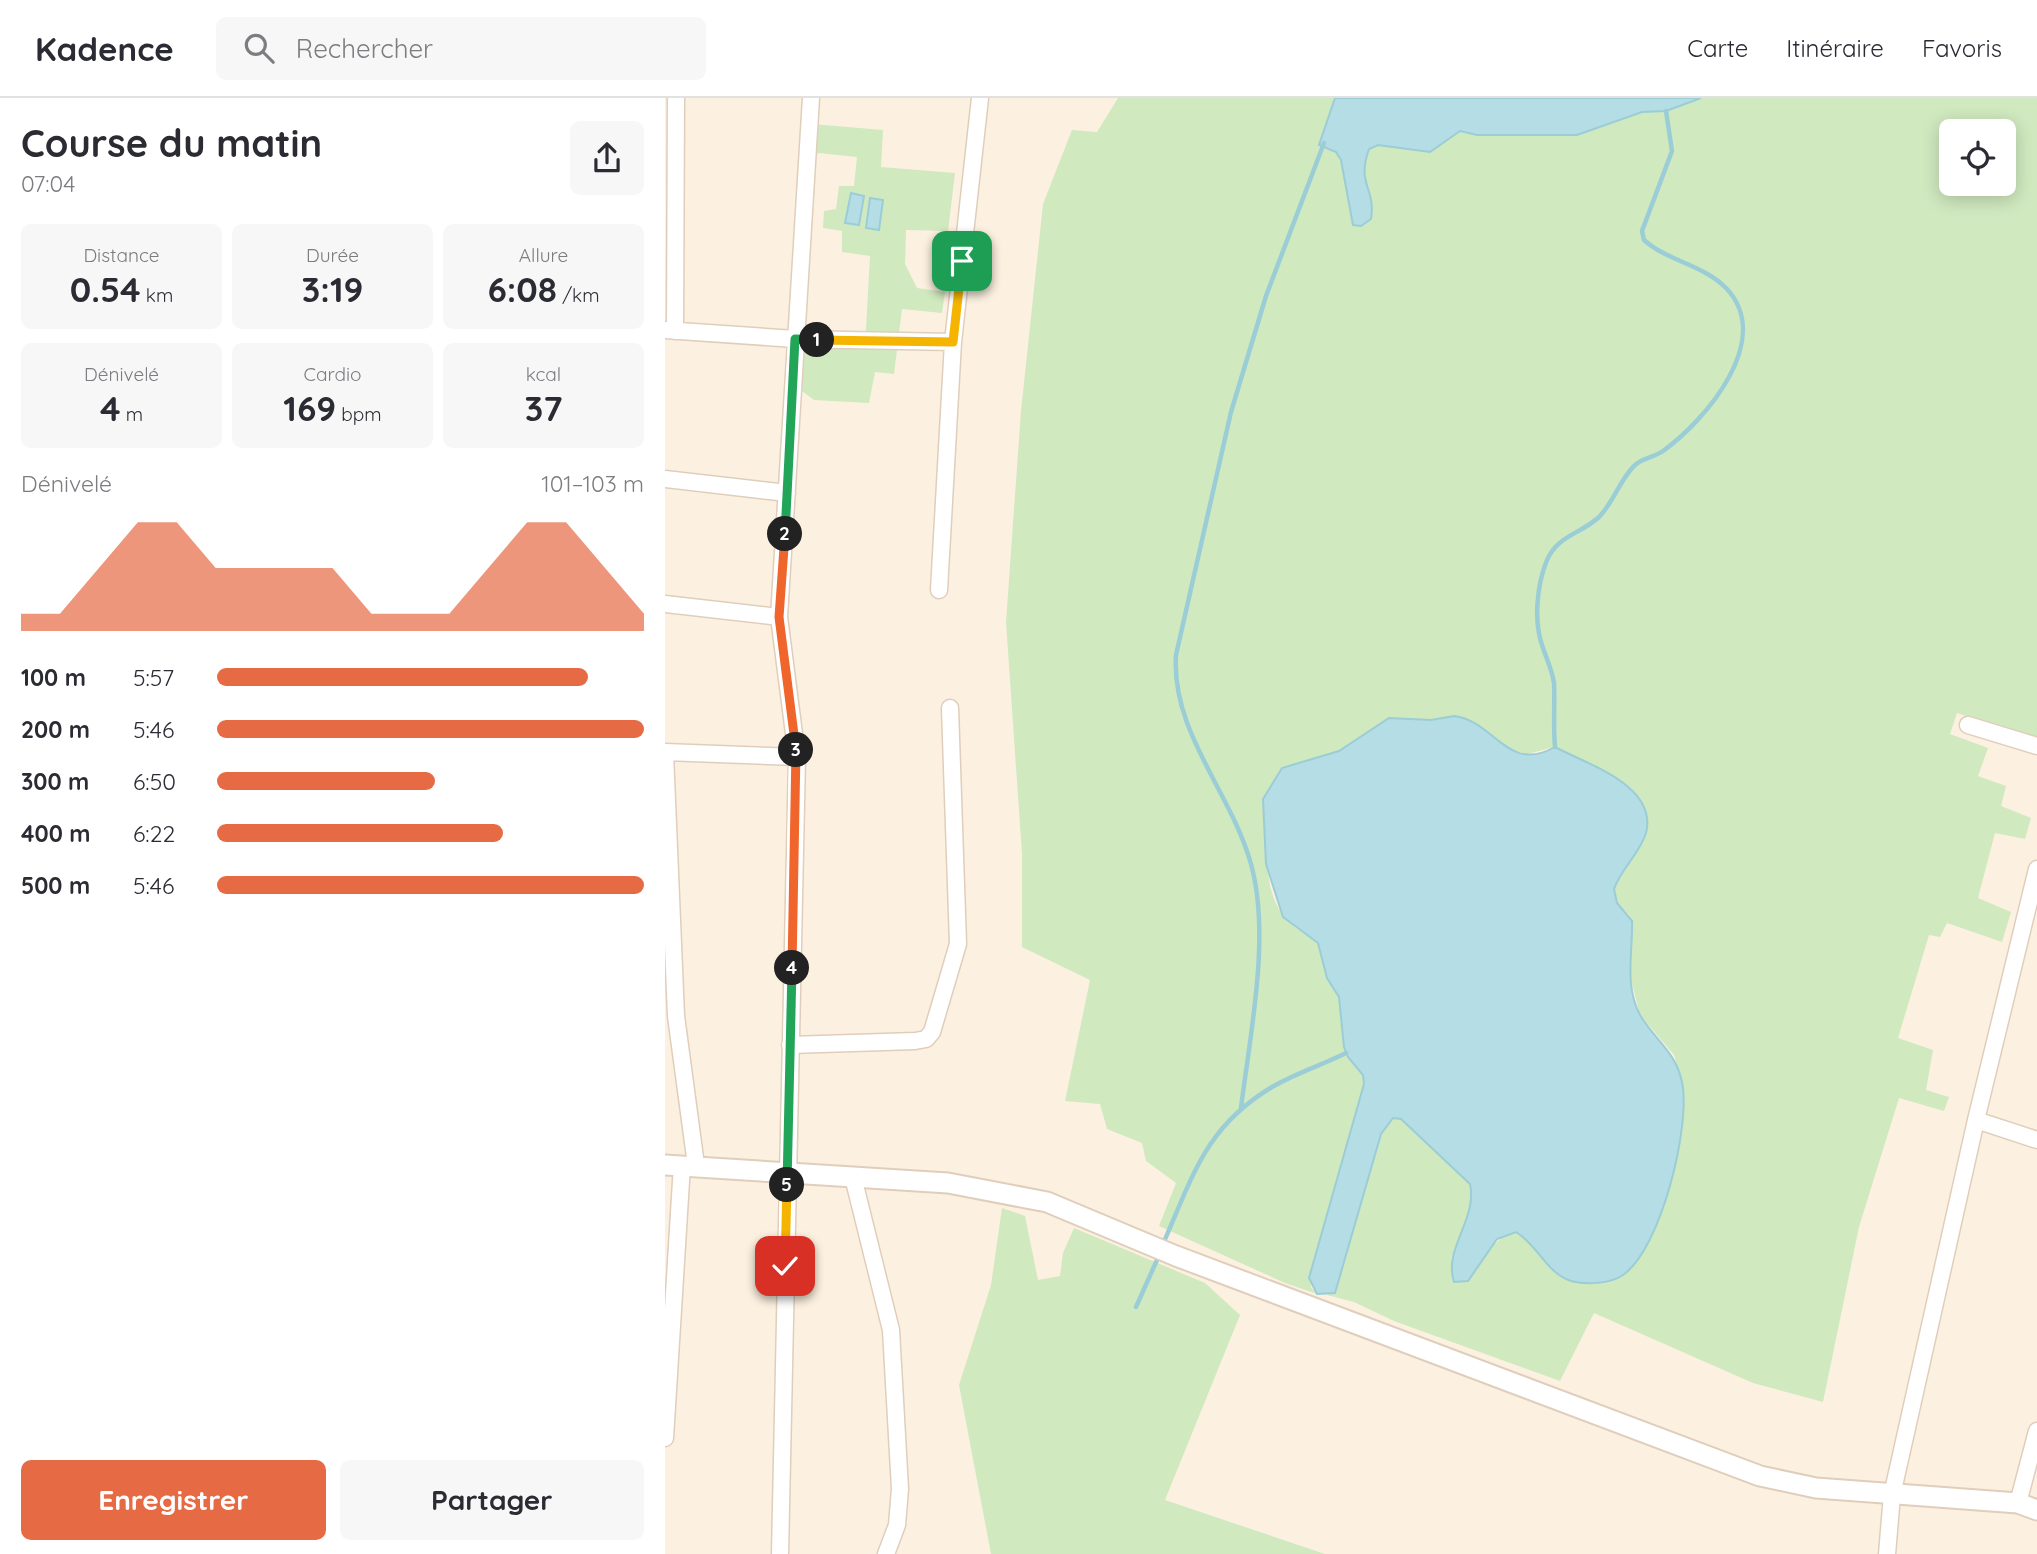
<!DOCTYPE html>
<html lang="fr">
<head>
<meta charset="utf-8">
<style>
  :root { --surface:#fff; --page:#f7f7f7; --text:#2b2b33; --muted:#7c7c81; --line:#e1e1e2; --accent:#e66b45 }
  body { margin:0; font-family:Quicksand,sans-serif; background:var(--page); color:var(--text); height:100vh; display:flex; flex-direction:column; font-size:26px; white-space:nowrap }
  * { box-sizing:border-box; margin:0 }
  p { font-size:23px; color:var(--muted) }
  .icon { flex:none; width:38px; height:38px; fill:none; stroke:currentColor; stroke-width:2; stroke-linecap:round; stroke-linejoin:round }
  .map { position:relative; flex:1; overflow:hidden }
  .sheet { display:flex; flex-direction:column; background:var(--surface); width:665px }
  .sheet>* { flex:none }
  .controls { position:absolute; left:1274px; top:21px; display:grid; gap:14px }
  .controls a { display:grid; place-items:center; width:77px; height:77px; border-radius:10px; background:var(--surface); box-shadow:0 4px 18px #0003; font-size:35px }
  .pin { position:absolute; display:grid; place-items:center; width:60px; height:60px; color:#fff; margin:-30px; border-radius:14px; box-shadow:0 4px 10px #0006 }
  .km { position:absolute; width:35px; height:35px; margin:-18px; border-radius:50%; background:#222; color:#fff; font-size:19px; line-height:35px; text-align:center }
  .round { display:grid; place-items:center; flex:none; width:74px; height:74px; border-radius:10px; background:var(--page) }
  .headline { display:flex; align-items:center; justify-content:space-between; height:119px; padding:0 21px }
  h1 { font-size:38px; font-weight:800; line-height:52px }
  .metrics { display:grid; grid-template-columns:repeat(3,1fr); gap:10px; height:119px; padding:7px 21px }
  .metrics div { display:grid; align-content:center; border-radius:10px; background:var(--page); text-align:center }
  .metrics b { font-size:35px; font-weight:800 }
  .metrics small { font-size:19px; font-weight:400 }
  .metrics p { font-size:19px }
  .chart { height:196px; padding:14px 21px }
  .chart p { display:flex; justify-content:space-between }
  .chart svg { width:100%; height:126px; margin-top:7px; fill:var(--accent); opacity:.7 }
  .action { display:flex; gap:14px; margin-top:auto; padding:14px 21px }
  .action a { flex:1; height:80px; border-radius:10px; background:var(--accent); color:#fff; font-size:28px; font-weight:800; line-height:80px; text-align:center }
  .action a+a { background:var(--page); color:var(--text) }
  ul { padding:0 21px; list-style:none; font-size:23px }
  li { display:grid; grid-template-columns:112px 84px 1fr; align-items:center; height:52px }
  li i { height:18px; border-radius:9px; background:var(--accent) }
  header { display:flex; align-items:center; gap:42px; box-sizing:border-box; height:98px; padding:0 35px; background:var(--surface); border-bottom:2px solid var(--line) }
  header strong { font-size:33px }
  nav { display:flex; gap:38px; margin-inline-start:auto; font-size:24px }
  .search { width:490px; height:63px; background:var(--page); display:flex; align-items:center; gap:18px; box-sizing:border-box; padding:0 24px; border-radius:10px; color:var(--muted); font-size:26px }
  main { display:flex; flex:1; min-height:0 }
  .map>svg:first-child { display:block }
</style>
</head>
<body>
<header>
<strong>Kadence</strong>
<div class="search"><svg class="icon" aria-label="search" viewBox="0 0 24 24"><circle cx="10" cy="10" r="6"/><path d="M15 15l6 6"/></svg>Rechercher</div>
<nav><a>Carte</a><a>Itinéraire</a><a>Favoris</a></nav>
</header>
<main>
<section class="sheet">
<div class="headline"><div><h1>Course du matin</h1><p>07:04</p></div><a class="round"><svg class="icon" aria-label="share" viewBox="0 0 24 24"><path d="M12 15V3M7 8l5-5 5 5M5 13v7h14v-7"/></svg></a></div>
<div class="metrics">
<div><p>Distance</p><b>0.54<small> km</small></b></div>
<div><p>Durée</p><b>3:19</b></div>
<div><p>Allure</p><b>6:08<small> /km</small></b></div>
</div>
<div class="metrics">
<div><p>Dénivelé</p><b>4<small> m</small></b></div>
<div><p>Cardio</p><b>169<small> bpm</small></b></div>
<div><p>kcal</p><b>37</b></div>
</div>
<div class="chart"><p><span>Dénivelé</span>101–103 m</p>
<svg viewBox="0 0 160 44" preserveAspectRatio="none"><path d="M0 44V38L10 38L20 22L30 6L40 6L50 22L60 22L70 22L80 22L90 38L100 38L110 38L120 22L130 6L140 6L150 22L160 38V44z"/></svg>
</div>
<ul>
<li><b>100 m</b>5:57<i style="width:87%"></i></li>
<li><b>200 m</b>5:46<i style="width:100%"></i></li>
<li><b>300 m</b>6:50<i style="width:51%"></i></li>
<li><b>400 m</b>6:22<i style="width:67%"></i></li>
<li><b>500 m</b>5:46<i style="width:100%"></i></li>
</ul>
<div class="action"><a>Enregistrer</a><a>Partager</a></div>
</section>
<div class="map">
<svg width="1372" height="1456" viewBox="0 0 1372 1456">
  <rect width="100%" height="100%" fill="#fcf1e0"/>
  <path fill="#d0e9bf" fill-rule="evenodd" d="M 453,0 L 670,0 L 654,47 L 671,54 L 680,72 L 684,110 L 705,94 L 697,79 L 704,51 L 713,47 L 765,54 L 795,33 L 812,37 L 912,37 L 977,14 L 1001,13 L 1036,0 L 1372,0 L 1372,641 L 1292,615 L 1285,636 L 1323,650 L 1313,678 L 1341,688 L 1336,708 L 1366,720 L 1360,741 L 1330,735 L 1313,800 L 1346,814 L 1337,844 L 1282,825 L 1275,839 L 1264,837 L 1233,940 L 1268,952 L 1261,992 L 1284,999 L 1279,1013 L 1234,1000 L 1194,1129 L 1158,1304 L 1088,1285 L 929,1215 L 895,1283 L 729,1223 L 689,1204 L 662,1197 L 670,1194 L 716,1036 L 728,1020 L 735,1021 L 805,1086 L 807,1107 L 786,1161 L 826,1149 L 842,1135 L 852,1134 L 860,1139 L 894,1178 L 908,1183 L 927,1185 L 1000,1101 L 1018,1025 L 1017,984 L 1009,957 L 975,917 L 964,873 L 967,836 L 964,817 L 952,805 L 949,791 L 976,745 L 936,671 L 890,649 L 862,656 L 841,650 L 832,643 L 766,622 L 724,620 L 674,653 L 617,670 C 609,719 583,793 631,830 C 638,836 646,839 653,845 L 662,880 L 674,899 L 679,949 L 683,959 L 698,977 L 699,986 L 648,1163 L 646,1189 L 652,1196 L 620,1185 L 494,1128 L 511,1085 L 481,1063 L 477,1045 L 442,1031 L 435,1006 L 400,1003 L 425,882 L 357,849 L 357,756 L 341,524 L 356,313 L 378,106 L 407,32 L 432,34 ZM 1286,33 L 1339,33 L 1339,86 L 1286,86 Z
    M 136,25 L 218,32 L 216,69 L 290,75 L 283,133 L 241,132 L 240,166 L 252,190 L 280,194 L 277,215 L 237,211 L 229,276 L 210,274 L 204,305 L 149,302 L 133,290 L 135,246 L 200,249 L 205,158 L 177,154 L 177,133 L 158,130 L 159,113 L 171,111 L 174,88 L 189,88 L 192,59 L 154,55 L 133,68 Z
    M 337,1110 L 360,1118 L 373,1182 L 395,1178 L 398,1155 L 409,1130 L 540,1185 L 575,1217 L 500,1402 L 660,1456 L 326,1456 L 294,1287 L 326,1187 Z"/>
  <path fill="#b5dde5" stroke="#9bcdd7" stroke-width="2" d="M 670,0 L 1036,0 L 1001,13 L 977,14 L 912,37 L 812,37 L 795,33 L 765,54 L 713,47 L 704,51 C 691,87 711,89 706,121 L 696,128 L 688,127 L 676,62 L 671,54 L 654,47 Z
    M 186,95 L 199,98 L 194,127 L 180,125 Z
    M 205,100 L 218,102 L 214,132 L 201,130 Z
    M 789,618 C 830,623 842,676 890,649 C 921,666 993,687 981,735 C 975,755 956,771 949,791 L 952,805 L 967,823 C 968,854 959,887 975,917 C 989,941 1011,954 1017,984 C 1026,1028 996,1151 958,1177 C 945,1186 921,1187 906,1183 C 881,1175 873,1147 851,1134 L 832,1141 L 803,1183 L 789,1184 C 778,1150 813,1121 805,1086 L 736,1021 L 728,1020 L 716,1036 L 670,1195 L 652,1196 L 644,1180 L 699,986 L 698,977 L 683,959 L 679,949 L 674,899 L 662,880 L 653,845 L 618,819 L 601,766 L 598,701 L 617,670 L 674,653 L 724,620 L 766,622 Z"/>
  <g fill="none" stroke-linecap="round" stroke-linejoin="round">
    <path stroke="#9bcdd7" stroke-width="4.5" d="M 890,649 C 888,627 890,606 889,585 C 887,572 882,562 878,550 C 868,524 872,486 882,462 C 893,437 916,436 934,419 C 949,404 955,381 970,367 C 978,360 990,359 998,353 C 1041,322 1110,241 1061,190 C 1039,167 1002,163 979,142 L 977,133 L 1007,53 L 1001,13
      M 576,1010 C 585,936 606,838 586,766 C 566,694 506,634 511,557 L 566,314 L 601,198 L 659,45
      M 498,1146 C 528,1078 540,1029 607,989 C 631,975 657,967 681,955
      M 471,1209 L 492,1162"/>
    <g stroke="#e0cebc" stroke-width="19">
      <path id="minor" d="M 0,232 L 130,241 L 288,244
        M 10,233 L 11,0
        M 0,381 L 122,395
        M 274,492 L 288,244 L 315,0
        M 0,506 L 114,519
        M 1303,627 L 1372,648
        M 0,654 L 132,659
        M 0,655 L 11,918 L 31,1067
        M 125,947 L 250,943 L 261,941 L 267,934 L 293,846 L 285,610
        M 1311,1022 L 1372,1042
        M 188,1079 L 226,1232 L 235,1391 L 232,1427 L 221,1456
        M 0,1340 L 17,1067
        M 1353,1405 L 1372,1333
        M 115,1456 L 132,659 L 114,519 L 146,0
        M 1222,1456 L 1227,1397 L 1311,1022 L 1372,771"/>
    </g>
    <g stroke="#e0cebc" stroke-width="23">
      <path id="tertiary" d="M 0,1067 L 283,1085 L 382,1104 L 511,1158 L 1095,1378 L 1151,1390 L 1353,1405 L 1372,1412"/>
    </g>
    <use href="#minor" stroke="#fff" stroke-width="16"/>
    <use href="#tertiary" stroke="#fff" stroke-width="19"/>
  </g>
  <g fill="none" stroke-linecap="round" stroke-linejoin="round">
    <g stroke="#fff" stroke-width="14">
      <path id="split-1" d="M 152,242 L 288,244 L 297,163"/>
    </g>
    <g stroke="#fff" stroke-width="14">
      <path id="split-2" d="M 120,436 L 130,241 L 152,242"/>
    </g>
    <g stroke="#fff" stroke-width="14">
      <path id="split-3" d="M 120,436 L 114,519 L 131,652"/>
    </g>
    <g stroke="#fff" stroke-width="14">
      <path id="split-4" d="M 127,870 L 131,652"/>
    </g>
    <g stroke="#fff" stroke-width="14">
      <path id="split-5" d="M 122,1087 L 127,870"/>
    </g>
    <g stroke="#fff" stroke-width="14">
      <path id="split-6" d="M 120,1168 L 122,1087"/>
    </g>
    <use href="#split-1" stroke="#f5b400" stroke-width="9"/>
    <use href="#split-2" stroke="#22a559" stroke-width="9"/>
    <use href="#split-3" stroke="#f0652b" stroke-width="9"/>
    <use href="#split-4" stroke="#f0652b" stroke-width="9"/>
    <use href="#split-5" stroke="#22a559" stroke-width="9"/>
    <use href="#split-6" stroke="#f5b400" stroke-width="9"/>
  </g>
</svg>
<div class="controls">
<a><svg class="icon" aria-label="locate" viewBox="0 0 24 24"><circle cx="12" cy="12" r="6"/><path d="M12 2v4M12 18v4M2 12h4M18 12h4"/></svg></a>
</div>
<div class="pin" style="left:297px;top:163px;background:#1e9e55"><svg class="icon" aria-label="arrive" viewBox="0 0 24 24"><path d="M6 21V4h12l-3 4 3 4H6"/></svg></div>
<div class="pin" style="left:120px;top:1168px;background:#d93025"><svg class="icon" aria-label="check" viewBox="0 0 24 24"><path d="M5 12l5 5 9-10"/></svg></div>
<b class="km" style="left:152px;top:242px">1</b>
<b class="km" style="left:120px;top:436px">2</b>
<b class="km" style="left:131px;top:652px">3</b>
<b class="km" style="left:127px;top:870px">4</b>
<b class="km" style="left:122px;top:1087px">5</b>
</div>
</main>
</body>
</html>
